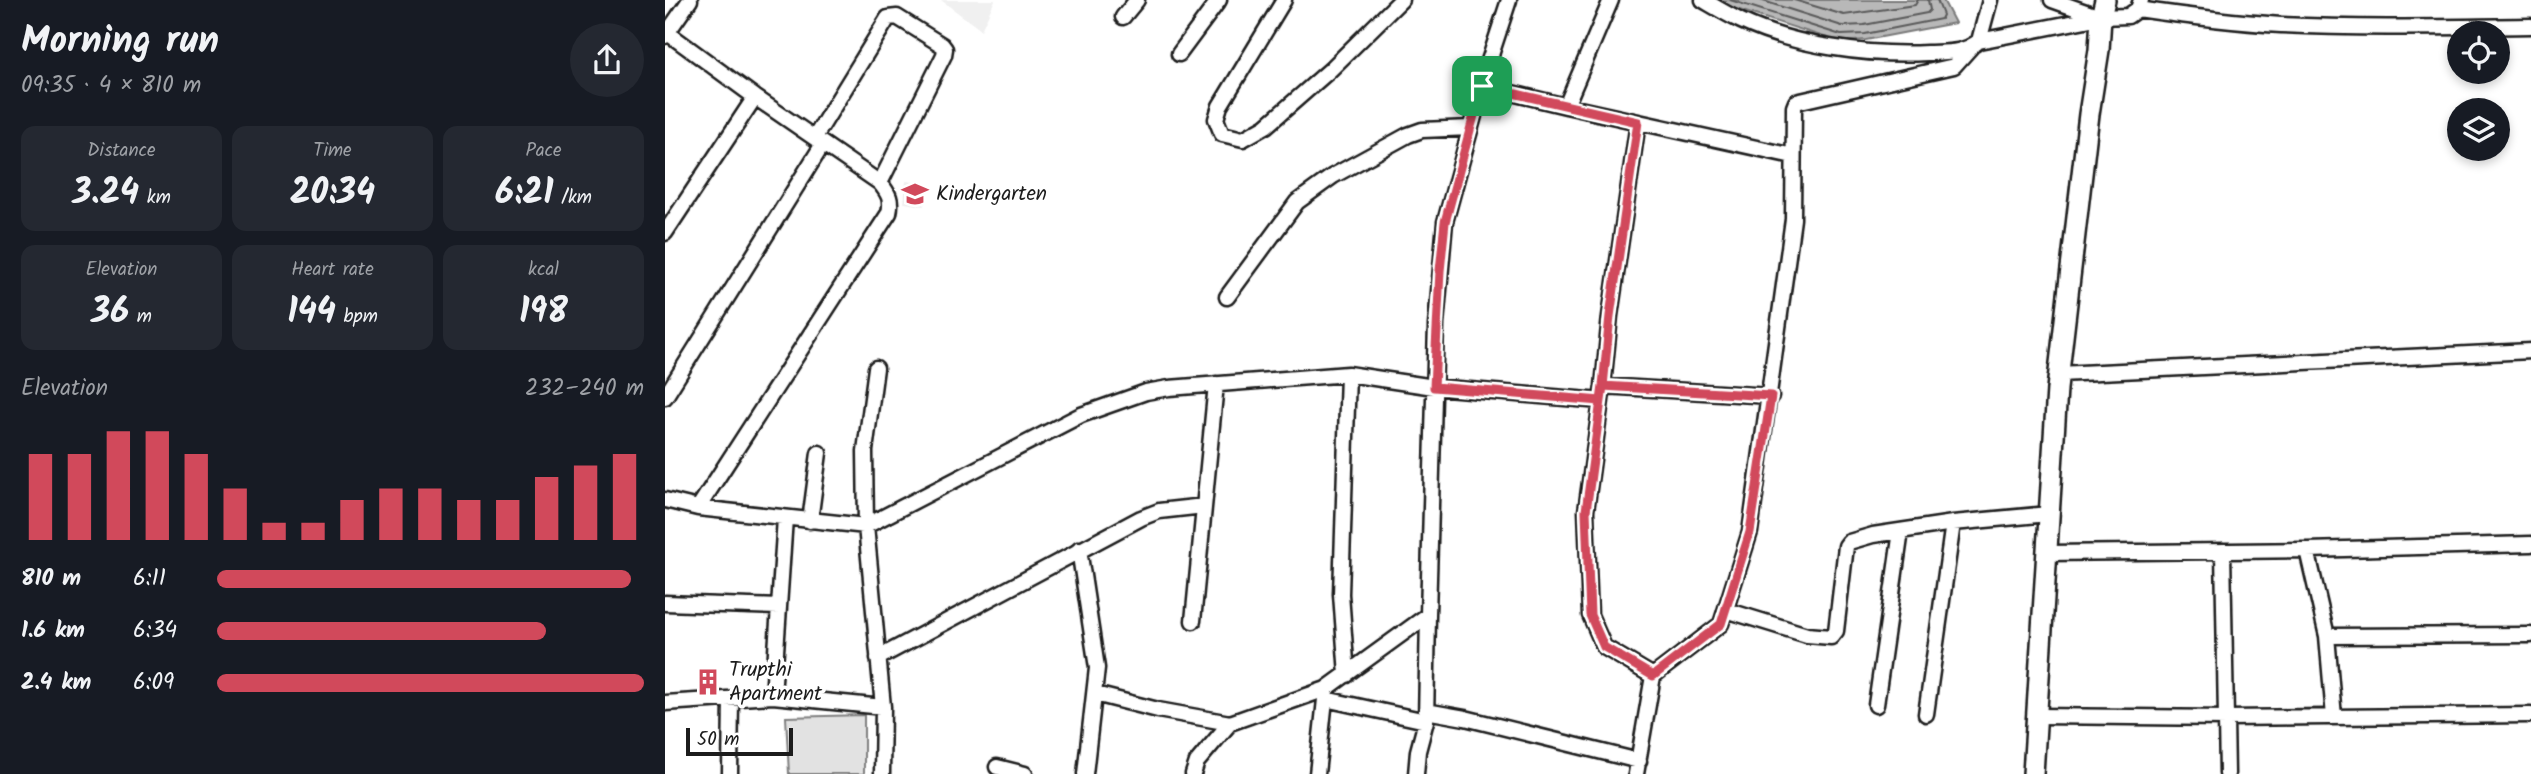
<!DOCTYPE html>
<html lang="en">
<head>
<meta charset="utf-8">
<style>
  :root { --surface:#171b24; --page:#242831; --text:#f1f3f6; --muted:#9ea1a6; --accent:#d1495b }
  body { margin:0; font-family:Kalam,sans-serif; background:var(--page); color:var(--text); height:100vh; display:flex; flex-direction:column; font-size:26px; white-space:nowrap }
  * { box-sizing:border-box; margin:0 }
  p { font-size:23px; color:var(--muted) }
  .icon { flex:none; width:38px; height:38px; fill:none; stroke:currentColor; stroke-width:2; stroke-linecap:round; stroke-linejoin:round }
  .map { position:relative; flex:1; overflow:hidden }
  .side { display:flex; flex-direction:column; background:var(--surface); width:665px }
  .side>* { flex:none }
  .controls { position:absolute; left:1782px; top:21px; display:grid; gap:14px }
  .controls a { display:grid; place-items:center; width:63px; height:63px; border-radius:50%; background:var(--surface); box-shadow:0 4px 10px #0003; font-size:35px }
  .scale { position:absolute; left:21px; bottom:18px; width:107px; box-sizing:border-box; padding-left:7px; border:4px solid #1c1c1c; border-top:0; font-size:19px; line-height:24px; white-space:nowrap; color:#1c1c1c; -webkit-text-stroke:5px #fff; paint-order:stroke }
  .pin { position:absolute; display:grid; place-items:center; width:60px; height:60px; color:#fff; margin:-30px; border-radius:14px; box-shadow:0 4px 10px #0006 }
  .round { display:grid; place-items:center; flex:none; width:74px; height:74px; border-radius:37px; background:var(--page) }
  .summary { display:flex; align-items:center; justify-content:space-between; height:119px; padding:0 21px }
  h1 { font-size:38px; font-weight:800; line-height:52px }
  .metrics { display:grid; grid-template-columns:repeat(3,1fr); gap:10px; height:119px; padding:7px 21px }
  .metrics div { display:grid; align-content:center; border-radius:14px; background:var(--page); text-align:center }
  .metrics b { font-size:35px; font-weight:800 }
  .metrics small { font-size:19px; font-weight:400 }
  .metrics p { font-size:19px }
  .chart { height:196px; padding:14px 21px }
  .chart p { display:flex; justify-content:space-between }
  .chart svg { width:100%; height:126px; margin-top:7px; stroke:var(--accent); stroke-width:6 }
  ul { padding:0 21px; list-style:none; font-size:23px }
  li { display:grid; grid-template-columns:112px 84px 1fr; align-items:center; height:52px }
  li i { height:18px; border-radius:9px; background:var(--accent) }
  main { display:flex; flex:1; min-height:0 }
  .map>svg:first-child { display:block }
</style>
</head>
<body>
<main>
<section class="side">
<div class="summary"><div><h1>Morning run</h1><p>09:35 · 4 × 810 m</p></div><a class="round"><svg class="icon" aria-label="share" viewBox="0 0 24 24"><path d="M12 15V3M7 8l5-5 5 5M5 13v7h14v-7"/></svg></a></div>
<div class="metrics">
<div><p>Distance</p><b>3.24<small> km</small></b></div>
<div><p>Time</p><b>20:34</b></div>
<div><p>Pace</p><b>6:21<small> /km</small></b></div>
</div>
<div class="metrics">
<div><p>Elevation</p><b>36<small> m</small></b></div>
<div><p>Heart rate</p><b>144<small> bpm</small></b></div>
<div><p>kcal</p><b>198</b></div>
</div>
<div class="chart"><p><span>Elevation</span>232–240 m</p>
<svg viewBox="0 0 160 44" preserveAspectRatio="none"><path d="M5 44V14M15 44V14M25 44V6M35 44V6M45 44V14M55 44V26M65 44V38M75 44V38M85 44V30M95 44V26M105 44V26M115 44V30M125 44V30M135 44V22M145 44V18M155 44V14"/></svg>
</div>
<ul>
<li><b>810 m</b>6:11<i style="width:97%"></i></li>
<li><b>1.6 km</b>6:34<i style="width:77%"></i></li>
<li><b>2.4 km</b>6:09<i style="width:100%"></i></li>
</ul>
</section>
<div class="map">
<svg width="1866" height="774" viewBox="0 0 1866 774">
  <rect width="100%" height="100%" fill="#fff"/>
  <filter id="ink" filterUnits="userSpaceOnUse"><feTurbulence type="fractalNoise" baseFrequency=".0143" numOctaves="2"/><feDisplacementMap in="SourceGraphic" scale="14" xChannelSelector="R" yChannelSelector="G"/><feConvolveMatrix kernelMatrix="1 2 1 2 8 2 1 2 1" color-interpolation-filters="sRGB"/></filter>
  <g filter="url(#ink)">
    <path fill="#f0f0f0" d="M 276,0 L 330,0 L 316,30 Z
      M 241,181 L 262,184 L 259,206 L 239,203 Z"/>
    <path fill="#e2e2e2" stroke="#7f7f7f" stroke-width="2" d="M 199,715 L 199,774 L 124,774 L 121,717 Z"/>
    <path fill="#b8b8b8" stroke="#7a7a7a" stroke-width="2" d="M 1050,0 L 1278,0 L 1290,23 L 1201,40 L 1175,42 L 1062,6 Z"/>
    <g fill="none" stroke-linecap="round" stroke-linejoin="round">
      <path stroke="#5a5a5a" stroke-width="2" d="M 1065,0 L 1176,35 L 1200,34 L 1276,19 L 1278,15 L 1272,0
        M 1095,0 L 1177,26 L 1199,25 L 1262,13 L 1265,10 L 1263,0
        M 1129,0 L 1179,15 L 1250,5 L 1253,0"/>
      <g stroke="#1c1c1c" stroke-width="19">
        <path id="street" d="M 619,0 L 555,106 L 551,119 L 557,134 L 578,139 L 601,126 L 665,70 L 736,0
          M 946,0 L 901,106 L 1128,156
          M 1038,0 C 1050,7 1063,15 1076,21 C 1129,46 1204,56 1262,53 C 1281,52 1298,54 1314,41 L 1436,17 L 1463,16 L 1473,9 L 1476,0
          M 1387,0 L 1435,17
          M 1473,9 C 1520,16 1568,22 1616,25 C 1699,29 1783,27 1866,26
          M 458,17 L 472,0
          M 0,31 L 90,97 L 215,183 C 224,194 227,200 224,213 L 33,508
          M 0,36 L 25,0
          M 1314,41 L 1325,0
          M 514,54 L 554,0
          M 817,86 L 901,106
          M 973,122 L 945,316 L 938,386 L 921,511 L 925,615 L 939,647 L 988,676
          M 150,137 L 223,18 L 232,17 L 277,45 L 280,49 L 279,55 L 215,183
          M 0,233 L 90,97
          M 562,297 L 632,202 L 668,176 L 743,135 L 757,130 L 805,128
          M 211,368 L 200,451 L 201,526 L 218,707 L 217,774
          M 1394,374 L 1866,351
          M 938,386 L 1106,396
          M 0,397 L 158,144
          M 0,500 L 33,508 L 201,526 L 416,415 L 481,392 L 504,388 L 683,374 L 769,387 L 936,401
          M 145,521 L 154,453
          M 414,549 L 432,668 L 420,774
          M 1642,550 L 1662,636 L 1669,717
          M 1558,551 L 1562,774
          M 1382,553 L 1642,550 L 1866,544
          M 0,603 L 114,607
          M 1061,610 L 1142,635 L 1166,637 L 1171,631 L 1181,546 L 1184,542 L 1208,535 L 1288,523 L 1384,514
          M 528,621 L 551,384
          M 1662,636 L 1866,635
          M 213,658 L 476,518 L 494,511 L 539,506
          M 682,675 L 676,594 L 683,374
          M 430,694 L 493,710 L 565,723
          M 108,696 L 120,518
          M 660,699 L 761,721
          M 0,703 L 108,696 L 218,707
          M 1211,705 L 1236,531
          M 761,711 L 800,718 L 974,761
          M 1261,714 L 1288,523
          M 1372,716 L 1562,718 L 1866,715
          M 332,767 L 360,774
          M 65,774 L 66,699
          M 528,774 L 532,762 L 565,723 L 661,689 L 763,615 L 771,325 L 780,222 L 824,61 L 844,0
          M 652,774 L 661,690
          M 751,774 L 753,751 L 761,721 L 763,615
          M 971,774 L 988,676 L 1056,624 L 1085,532 L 1128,219 L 1129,107 L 1131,102 L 1289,66 L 1306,47"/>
      </g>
      <g stroke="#1c1c1c" stroke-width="24">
        <path id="secondary" d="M 1368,774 L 1392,389 L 1424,114 L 1434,50 L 1436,17 L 1440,0"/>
      </g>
      <use href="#street" stroke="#fff" stroke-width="14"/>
      <use href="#secondary" stroke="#fff" stroke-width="19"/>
    </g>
  </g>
  <g fill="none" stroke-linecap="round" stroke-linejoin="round" filter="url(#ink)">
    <g stroke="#fff" stroke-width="14">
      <path id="route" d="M 817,86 L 780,222 L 775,271 L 769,387 L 936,401 L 938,386 L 1106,396 L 1085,532 L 1056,624 L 988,676 L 939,647 L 925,615 L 921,511 L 938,386 L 945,316 L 973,122 L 817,86"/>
    </g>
    <use href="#route" stroke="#d1495b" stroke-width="9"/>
  </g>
  <defs>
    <g id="school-bare" transform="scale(2.1)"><path d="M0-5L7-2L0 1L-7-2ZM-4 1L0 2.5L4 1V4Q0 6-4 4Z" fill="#d1495b" stroke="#fff" stroke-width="2.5" paint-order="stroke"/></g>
    <g id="building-bare" transform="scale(2.1)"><path d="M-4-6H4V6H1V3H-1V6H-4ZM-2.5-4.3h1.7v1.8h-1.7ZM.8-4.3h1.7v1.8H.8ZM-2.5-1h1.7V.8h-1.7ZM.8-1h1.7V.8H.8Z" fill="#d1495b" stroke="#fff" stroke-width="2.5" paint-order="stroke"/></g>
  </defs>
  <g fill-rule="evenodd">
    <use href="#school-bare" x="250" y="194"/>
    <use href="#building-bare" x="43" y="682"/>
  </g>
  <g text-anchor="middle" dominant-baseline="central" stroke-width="7" stroke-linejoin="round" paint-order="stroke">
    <g font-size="21" fill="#1c1c1c" stroke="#fff" text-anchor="start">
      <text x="271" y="194">Kindergarten</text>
      <text x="64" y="670">Trupthi<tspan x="64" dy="24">Apartment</tspan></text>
    </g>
  </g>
</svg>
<div class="controls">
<a><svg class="icon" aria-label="locate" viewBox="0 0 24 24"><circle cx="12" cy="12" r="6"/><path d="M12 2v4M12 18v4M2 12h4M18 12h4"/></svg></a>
<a><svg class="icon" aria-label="layers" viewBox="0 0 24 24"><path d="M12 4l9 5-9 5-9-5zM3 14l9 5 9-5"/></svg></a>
</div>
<div class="scale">50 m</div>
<div class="pin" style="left:817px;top:86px;background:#1e9e55"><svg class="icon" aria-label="arrive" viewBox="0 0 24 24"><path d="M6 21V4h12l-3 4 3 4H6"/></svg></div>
</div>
</main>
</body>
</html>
